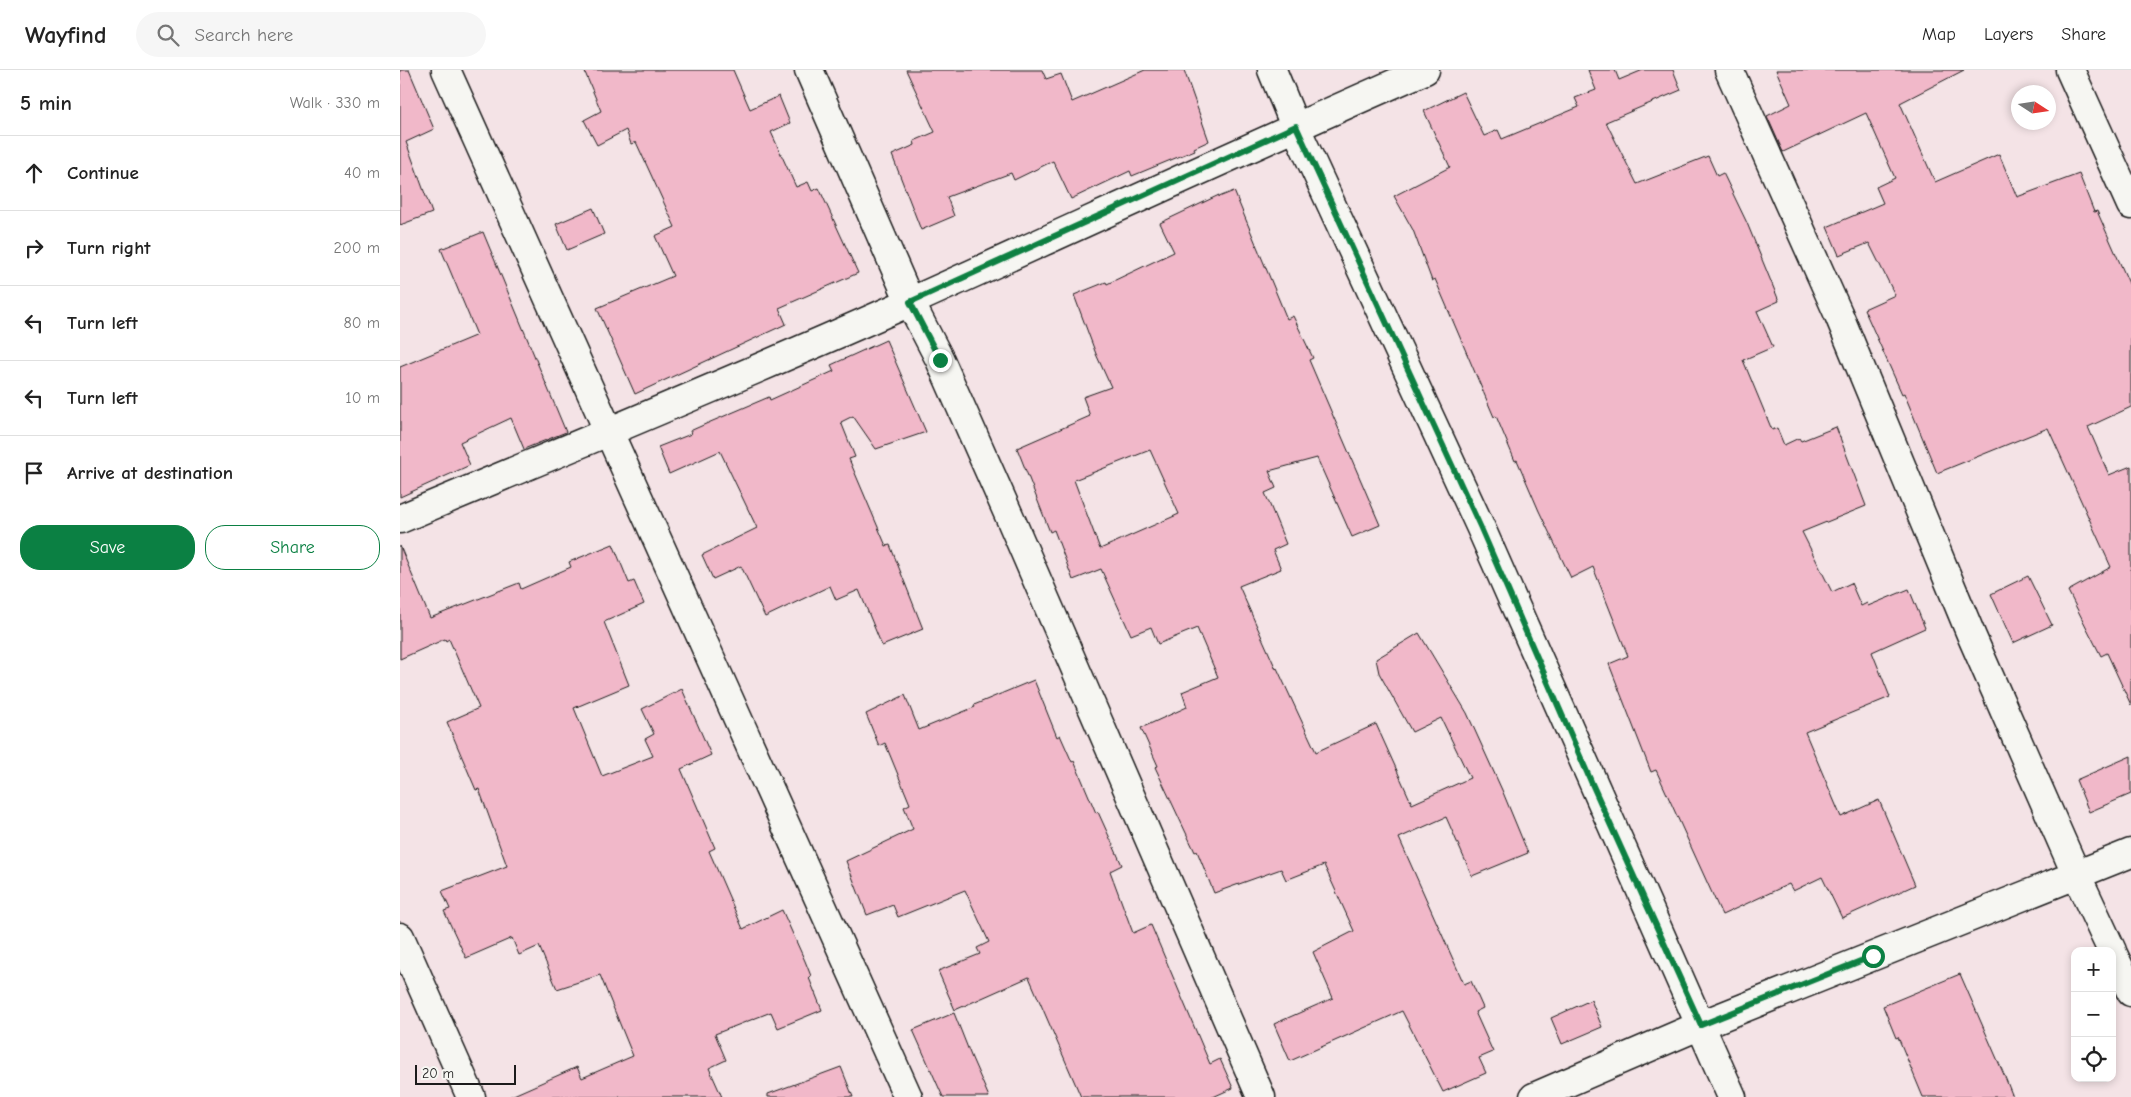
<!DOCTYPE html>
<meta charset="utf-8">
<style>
body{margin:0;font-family:"Comic Neue",sans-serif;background:#f6f6f6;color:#222}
.controls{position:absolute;right:15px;bottom:15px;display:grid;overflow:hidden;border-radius:10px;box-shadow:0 2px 8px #0003}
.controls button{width:45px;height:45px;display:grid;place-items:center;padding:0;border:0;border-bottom:1px solid #e0e0e0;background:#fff;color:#222;font:25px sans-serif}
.compass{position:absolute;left:1611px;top:15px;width:45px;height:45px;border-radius:50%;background:#fff;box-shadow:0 2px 8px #0003;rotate:102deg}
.scale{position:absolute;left:15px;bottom:12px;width:101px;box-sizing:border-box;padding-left:5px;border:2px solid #1c1c1c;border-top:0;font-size:14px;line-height:18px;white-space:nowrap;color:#1c1c1c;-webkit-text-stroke:4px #f6f6f2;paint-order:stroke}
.stop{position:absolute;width:15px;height:15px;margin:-11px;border:4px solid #0b8043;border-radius:50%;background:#fff}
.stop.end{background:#0b8043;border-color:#fff;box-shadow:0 1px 5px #0008}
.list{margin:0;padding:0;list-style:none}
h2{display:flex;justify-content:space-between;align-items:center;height:65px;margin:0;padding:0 20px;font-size:21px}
h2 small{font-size:16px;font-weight:400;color:#767676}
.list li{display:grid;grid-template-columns:32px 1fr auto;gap:15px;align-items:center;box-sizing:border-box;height:75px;padding:0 20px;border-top:1px solid #e0e0e0}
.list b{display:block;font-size:19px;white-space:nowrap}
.list em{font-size:16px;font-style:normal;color:#767676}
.actions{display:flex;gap:10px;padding:15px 20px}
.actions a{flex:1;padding:11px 0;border:1px solid #0b8043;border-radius:20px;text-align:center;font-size:18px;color:#0b8043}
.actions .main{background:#0b8043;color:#fff}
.icon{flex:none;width:28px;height:28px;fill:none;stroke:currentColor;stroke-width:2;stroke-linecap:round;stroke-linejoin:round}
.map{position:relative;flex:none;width:1731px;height:1027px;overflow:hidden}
header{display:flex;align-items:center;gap:30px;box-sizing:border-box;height:70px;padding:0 25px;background:#fff;border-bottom:1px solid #e0e0e0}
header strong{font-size:24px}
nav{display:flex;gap:28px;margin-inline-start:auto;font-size:18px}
.search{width:350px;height:45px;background:#f6f6f6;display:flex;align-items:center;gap:12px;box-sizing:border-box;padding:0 18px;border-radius:28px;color:#767676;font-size:19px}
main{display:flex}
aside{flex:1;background:#fff}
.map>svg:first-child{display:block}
.building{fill:#f1b8c9;stroke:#1c1c1c;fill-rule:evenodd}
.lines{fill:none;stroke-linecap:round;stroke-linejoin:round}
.street-casing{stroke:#1c1c1c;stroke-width:31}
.street{stroke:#f6f6f2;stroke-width:28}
.route{stroke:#0b8043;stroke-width:6}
</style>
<header>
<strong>Wayfind</strong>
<div class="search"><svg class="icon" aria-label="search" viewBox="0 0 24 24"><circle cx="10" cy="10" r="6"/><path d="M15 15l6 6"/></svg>Search here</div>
<nav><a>Map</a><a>Layers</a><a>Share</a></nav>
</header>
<main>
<aside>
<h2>5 min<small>Walk · 330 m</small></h2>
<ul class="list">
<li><svg class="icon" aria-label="ahead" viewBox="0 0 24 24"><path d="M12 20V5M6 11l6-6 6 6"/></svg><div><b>Continue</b></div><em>40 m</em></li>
<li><svg class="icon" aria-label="right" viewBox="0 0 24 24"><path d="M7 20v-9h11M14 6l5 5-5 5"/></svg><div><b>Turn right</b></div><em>200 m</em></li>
<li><svg class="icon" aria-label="left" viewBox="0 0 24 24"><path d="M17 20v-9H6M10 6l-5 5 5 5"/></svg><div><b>Turn left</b></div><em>80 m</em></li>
<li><svg class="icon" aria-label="left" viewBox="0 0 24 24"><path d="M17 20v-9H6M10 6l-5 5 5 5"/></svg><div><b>Turn left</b></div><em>10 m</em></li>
<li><svg class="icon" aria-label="arrive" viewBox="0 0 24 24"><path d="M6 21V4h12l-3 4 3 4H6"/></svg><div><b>Arrive at destination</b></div></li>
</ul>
<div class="actions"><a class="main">Save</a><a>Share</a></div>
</aside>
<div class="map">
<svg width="1731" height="1027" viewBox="0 0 1731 1027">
<rect width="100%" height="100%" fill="#f4e3e6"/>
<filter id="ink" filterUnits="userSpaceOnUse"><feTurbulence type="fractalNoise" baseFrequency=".02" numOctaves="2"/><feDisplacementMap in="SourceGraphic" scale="10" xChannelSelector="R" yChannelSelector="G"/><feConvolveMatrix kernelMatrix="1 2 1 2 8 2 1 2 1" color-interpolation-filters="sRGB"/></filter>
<g filter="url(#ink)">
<path class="building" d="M0 0H9L34 59 6 72 32 143 0 155Z
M184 0H333L350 39 379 26 390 53 371 62 396 117 408 112 412 121 419 118 458 203 379 238 386 254 235 324 197 238 273 206 255 166 275 157 236 72 231 74 226 60 197 75 184 50 201 41Z
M506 0H642L646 9 661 4 672 32 745 0H784L809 71 794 78 795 80 732 106 730 101 671 129 653 91 614 110 611 103 547 127 554 146 521 160 492 85 515 75 514 71 535 62Z
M1188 0H1215L1219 10 1243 0H1273L1281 20 1206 52 1237 114 1308 86 1317 106 1323 103 1347 153 1379 231 1357 241 1373 277 1343 290 1372 360 1377 358 1384 375 1399 368 1401 371 1436 357 1466 436 1402 462 1432 522 1451 513 1461 536 1467 533 1468 536 1509 519 1525 558 1472 582 1490 627 1405 662 1441 747 1479 730 1515 815 1442 848 1422 807 1393 821 1389 814 1322 845 1256 700 1251 702 1209 594 1228 586 1193 497 1171 508 1139 441 1117 390 1115 391 1096 346 1094 347 1035 209 1032 211 1013 160 994 126 1050 97 1024 41 1063 22 1084 66 1098 60 1102 69 1179 37 1175 28 1196 20Z
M1376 0H1564L1500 33 1535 112 1599 84 1617 127 1679 104 1694 142 1697 141 1731 218V337L1688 357 1709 405 1731 396V635L1707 583 1701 586 1668 521 1711 497 1648 358 1537 403 1504 323 1502 324 1464 239 1495 225 1469 173 1439 185 1427 157 1483 133 1476 117 1495 108 1466 43 1383 82 1367 46 1391 34Z
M834 121 887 249 893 246 913 288 909 290 980 455 952 467 917 388 869 401 876 418 865 423 886 474 873 480 881 499 839 516 876 599 877 598 916 682 976 654 1012 734 1070 708 1041 648 1012 662 979 603 976 589 1019 563 1067 643 1102 720 1128 783 1072 806 1046 747 999 768 1064 914 1071 911 1083 938 1075 942 1093 982 1079 988 1086 1003 1043 1022 1002 941 890 991 874 954 933 928 913 882 954 861 924 795 886 810 881 799 814 823 797 781 795 782 755 697 758 696 741 658 787 637 782 622 818 607 797 558 758 574 751 557 731 565 701 499 673 510 654 460 650 462 617 378 690 346 683 327 711 317 696 284 674 225 706 212 707 214 774 182 760 153 819 125V127ZM750 380 779 444 700 479 674 410Z
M193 138 204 164 167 180 156 154Z
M83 162 166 362 124 379 111 348 60 372 70 395 0 427V297L77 265 41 179Z
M486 270 526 362 476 379 453 346 441 352 455 387 449 389 486 476 490 475 523 559 482 576 459 520 436 530 430 516 365 547 341 496 313 509 302 485 357 458 320 381 269 404 258 377 291 364 290 361 308 353 369 327 370 330 434 301 431 295Z
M213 474 229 513 234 511 244 534 204 552 229 615 174 638 202 706 253 686 245 669 254 664 242 639 282 619 311 685 281 699 315 778 309 781 343 859 382 840 405 891 411 906 409 908 422 940 378 958 371 942 315 964 326 990 309 998 322 1027H109L177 997 182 1008 233 986 200 905 157 919 139 876 119 885 112 868 66 888 44 841 50 839 42 821 107 796 79 719 76 720 47 652 79 638 49 569 46 571 45 569 0 589V476L30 548 119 513 121 519 171 497 169 492Z
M1628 506 1652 555 1613 573 1591 524Z
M634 610 657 667 660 665 672 692 674 691 696 743 698 742 722 795 710 801 733 863 751 855 810 994 820 989 833 1018 813 1027H681L629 907 555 940 538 901 580 884 577 878 589 872 565 820 498 847 493 835 467 845 446 791 513 759 504 737 510 734 485 673 479 676 466 644 505 625 519 660 575 637 574 635Z
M1731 686V724L1689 742 1676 710Z
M1560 904 1605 1007 1613 1027H1523L1498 967 1496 968 1483 936Z
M1191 930 1202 957 1162 974 1151 948Z
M554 943 571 986 589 1027H543L513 960Z
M441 997 453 1027H368V1024Z"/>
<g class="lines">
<g class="street-casing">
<path id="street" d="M46 0 508 1027
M409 0 510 232 540 290 611 450 861 1027
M872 0 895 56 1080 456 1332 1027
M1329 0 1438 243 1572 567 1677 806 1712 881
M1670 0 1731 135
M0 449C171 377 343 307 512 231 683 154 853 75 1025 0
M0 867 71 1027
M1712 882 1731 922
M1134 1027 1301 955 1731 783"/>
</g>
<use href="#street" class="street"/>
</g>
</g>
<g class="lines" filter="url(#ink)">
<path class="route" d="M540 290 510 232 896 56 1080 456 1193 716 1301 955 1473 886"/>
</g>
</svg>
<div class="controls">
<button>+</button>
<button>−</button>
<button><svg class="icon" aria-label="locate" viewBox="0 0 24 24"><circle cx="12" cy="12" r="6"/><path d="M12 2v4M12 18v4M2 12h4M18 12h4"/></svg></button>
</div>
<svg class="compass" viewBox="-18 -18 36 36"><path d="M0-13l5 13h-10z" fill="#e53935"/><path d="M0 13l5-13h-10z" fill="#767676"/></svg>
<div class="scale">20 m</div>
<div class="stop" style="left:1473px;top:886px"></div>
<div class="stop end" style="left:540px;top:290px"></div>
</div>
</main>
